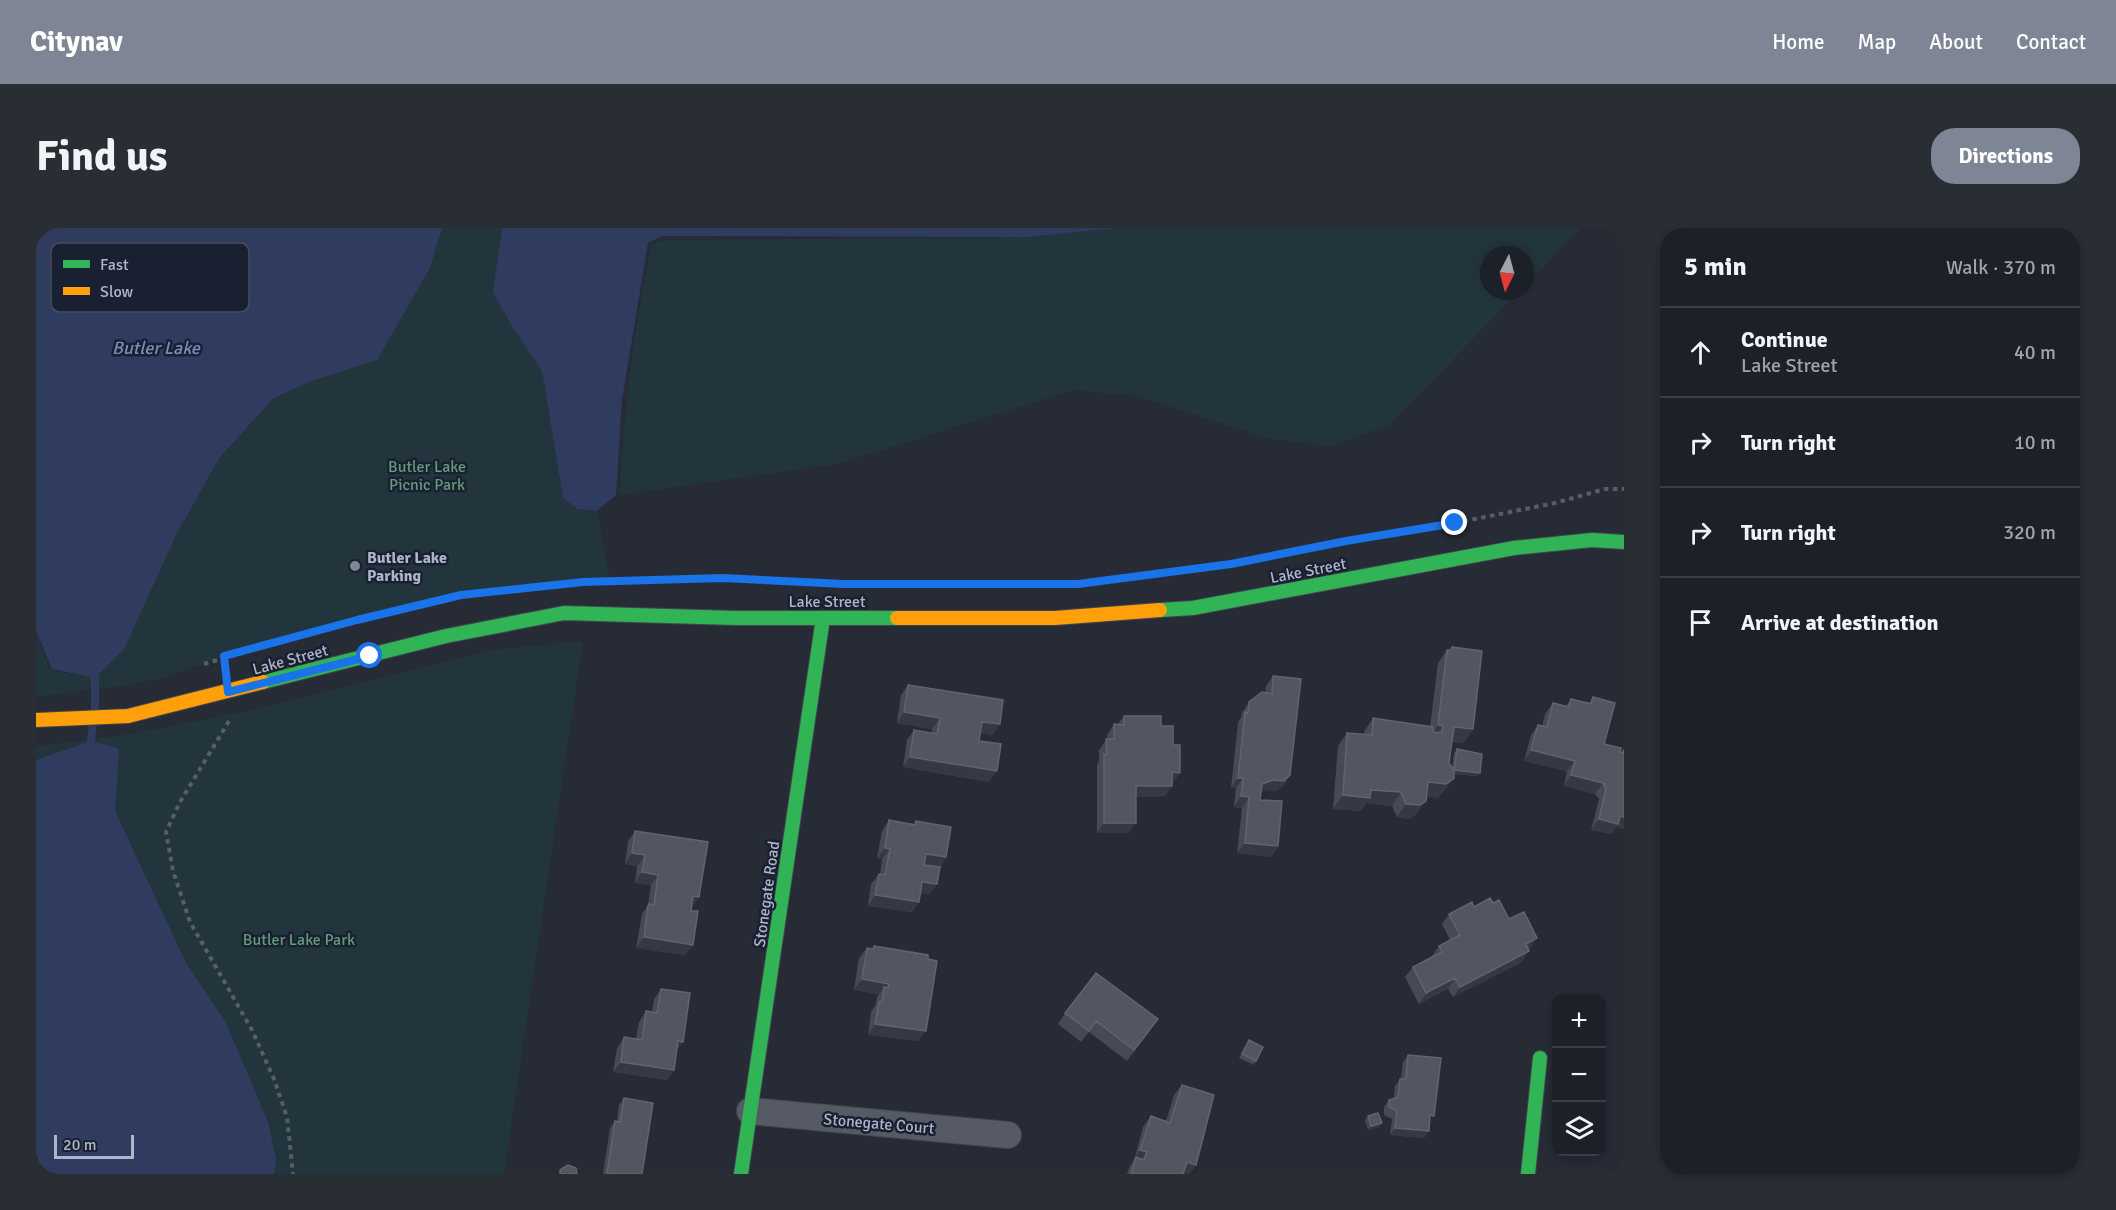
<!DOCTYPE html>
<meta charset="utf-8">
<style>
body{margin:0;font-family:Signika,sans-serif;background:#292d34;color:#f1f3f6}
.controls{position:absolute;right:18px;bottom:18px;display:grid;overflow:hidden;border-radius:12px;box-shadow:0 3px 9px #0003}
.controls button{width:54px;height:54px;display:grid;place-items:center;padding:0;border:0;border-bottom:2px solid #3a3e45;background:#1c2028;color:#f1f3f6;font:30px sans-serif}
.compass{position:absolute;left:1444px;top:18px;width:54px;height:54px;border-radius:50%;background:#1c2028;box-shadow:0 3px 9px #0003;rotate:186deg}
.scale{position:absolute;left:18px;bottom:15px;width:80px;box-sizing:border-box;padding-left:6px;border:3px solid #aeb5c8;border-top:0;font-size:16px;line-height:21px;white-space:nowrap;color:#aeb5c8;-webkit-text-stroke:4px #192031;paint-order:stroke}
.stop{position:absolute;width:18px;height:18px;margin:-14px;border:4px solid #1a73e8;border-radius:50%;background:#fff}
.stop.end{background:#1a73e8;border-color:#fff;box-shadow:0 2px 6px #0008}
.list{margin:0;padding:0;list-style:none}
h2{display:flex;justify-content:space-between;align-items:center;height:78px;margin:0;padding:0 24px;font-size:26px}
h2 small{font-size:20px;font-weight:400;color:#a0a3a8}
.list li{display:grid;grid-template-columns:39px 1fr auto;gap:18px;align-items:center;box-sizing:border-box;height:90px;padding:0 24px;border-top:2px solid #3a3e45}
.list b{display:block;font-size:22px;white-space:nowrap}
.list p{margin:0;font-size:20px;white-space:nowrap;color:#a0a3a8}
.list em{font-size:20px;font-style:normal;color:#a0a3a8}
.icon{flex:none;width:33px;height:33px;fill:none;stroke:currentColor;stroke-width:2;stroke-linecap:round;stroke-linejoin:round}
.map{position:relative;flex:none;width:1588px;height:946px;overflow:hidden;border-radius:24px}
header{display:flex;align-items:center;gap:36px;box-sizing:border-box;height:84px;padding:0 30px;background:#7e8595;color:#fff}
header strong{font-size:28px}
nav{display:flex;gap:33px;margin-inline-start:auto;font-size:21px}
.intro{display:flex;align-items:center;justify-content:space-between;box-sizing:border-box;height:144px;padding:0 36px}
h1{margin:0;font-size:42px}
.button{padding:15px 27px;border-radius:24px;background:#7e8595;color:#fff;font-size:21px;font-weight:700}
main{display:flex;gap:36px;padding:0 36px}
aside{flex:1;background:#1c2028;border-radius:24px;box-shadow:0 3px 9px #0003}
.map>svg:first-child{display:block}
.green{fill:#23353c}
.water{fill:#2f3c5f}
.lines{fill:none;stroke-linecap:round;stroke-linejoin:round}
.stream{stroke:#2f3c5f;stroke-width:8}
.street-casing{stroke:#42464f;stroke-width:28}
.fast-casing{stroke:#42464f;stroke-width:16}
.slow-casing{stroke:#42464f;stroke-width:16}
.path{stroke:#585e67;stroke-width:4;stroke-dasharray:4.5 4.5;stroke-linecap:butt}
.street{stroke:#565a64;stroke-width:26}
.fast{stroke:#30b455;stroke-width:14}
.slow{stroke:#ff9f0a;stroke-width:14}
.wall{fill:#464a55}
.shaded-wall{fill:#343943}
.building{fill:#515661;stroke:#606471;stroke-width:1.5}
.route{stroke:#1a73e8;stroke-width:8}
.poi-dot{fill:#7e8595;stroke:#192031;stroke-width:2}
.labels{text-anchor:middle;stroke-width:5;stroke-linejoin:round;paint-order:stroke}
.park-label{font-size:16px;fill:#639c78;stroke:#192031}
.poi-label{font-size:16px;font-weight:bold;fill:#aeb5c8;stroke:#192031;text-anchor:start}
.street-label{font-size:16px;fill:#aeb5c8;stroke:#192031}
.water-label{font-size:18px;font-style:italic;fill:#7b8cb8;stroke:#192031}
.key{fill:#192031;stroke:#464d5e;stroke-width:1.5}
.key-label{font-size:16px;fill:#aeb5c8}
</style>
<header>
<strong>Citynav</strong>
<nav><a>Home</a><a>Map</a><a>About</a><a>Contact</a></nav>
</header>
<div class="intro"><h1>Find us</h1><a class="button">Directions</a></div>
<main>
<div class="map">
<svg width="1588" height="946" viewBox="0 0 1588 946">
<rect width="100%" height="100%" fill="#262b36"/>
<path class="green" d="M406 0H466L457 64 506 143 527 270 541 281 561 283 574 353 425 367 321 392 188 428 131 449 89 458 0 469V406L14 442 59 450 184 229 238 170 275 153 394 40Z
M1080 0H1545L1489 58V27H1453V63H1484L1353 197 1296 218 1234 211 1101 168 1038 162 801 236 583 267C589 182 597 99 616 16L627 12 992 9Z
M547 413 468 946H0V518L95 506 215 482 457 422Z"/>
<path class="water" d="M0 0H406L394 40 341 132 275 153 238 170 184 229 140 307 88 421 59 450 16 441 0 403Z
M466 0H1080L992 9 627 8 612 15 586 172 580 267 561 283 541 281 527 270 506 143 477 100 457 64Z
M55 513 83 521 79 583 150 735 190 795 232 894 240 931 238 946H0V532Z"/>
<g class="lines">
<path class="stream" d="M59 450V483
M55 513 57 495"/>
<g class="street-casing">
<path id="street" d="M714 883 972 907"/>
</g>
<g class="fast-casing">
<path id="fast" d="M1124 382 1157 380 1478 320 1556 312 1588 314
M227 454 410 408 528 385 700 390H861
M705 946 787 390
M1492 946 1504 830"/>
</g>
<g class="slow-casing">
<path id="slow" d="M861 390H1019L1124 382
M0 492 92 488 227 454"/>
</g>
<path class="path" d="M560 354 686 350 808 356H1042L1195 336 1310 313 1419 295 1519 275 1569 261H1588
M168 436 321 392 425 367 484 361
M193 493 144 574 130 604 137 643 154 694 216 802 238 851 251 889 257 946"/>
<use href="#street" class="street"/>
<use href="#fast" class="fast"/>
<use href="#slow" class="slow"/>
</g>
<path class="wall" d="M1416 419 1428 515 1416 514 1413 535 1416 540 1418 525 1421 521 1444 545 1441 548 1418 546 1408 563 1401 570 1390 568 1380 586 1374 591 1361 589 1356 578 1330 575 1325 583 1297 581 1302 518 1311 505 1328 506V504L1337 490 1394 499 1402 435 1411 422H1414Z
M1237 448 1254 547 1247 558 1240 563 1230 562 1225 564 1224 572 1242 618 1235 629 1201 625 1206 580 1198 579 1200 560H1195L1202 495 1205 489 1206 485 1213 474 1229 465 1230 458Z
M872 457 964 496 956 507 944 505 943 513 953 554 867 539 871 512 878 502 896 505V501L861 495 865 467Z
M1557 469 1568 516 1585 524 1588 520V599L1587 601 1580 599 1575 606 1555 602 1563 571 1559 566 1528 558 1531 543 1488 533 1495 507 1502 497 1506 498 1509 486 1517 475 1530 478 1535 471 1553 475Z
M1088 488 1125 498 1137 555H1136V558L1129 568 1100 569 1093 605H1061V537L1063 533V522L1071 511V507L1078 496H1082Z
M853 592 878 596 880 593 910 629 904 639 901 656 894 666 885 665 883 674 876 684 832 678 835 656 843 646H844L846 631 841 630 846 603Z
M599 603 656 680 657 717 649 727 600 720 606 686 612 677 615 657 599 655 601 638 589 636 592 613Z
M1457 675 1473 691 1494 721H1492L1486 734 1417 769 1412 761 1383 776 1369 749 1377 739 1396 728 1403 718 1414 712 1406 696 1413 686 1438 679Z
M838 718 882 813 832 807 835 784 839 778 841 770 843 766 818 762 823 730 831 720 837 721Z
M625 761 641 822 638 842 631 852 577 844 581 820 588 809 600 811 603 794 610 783 616 784 618 771Z
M1029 785 1115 801 1091 833 1053 804 1045 814 1022 796Z
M1213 812 1220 833 1218 837 1203 830Z
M1372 827 1394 894 1393 903 1388 910 1354 907 1356 891 1348 887V879L1353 872 1358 870 1359 858 1364 851H1365L1367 834Z
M1146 857 1160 937 1153 946H1091L1093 940 1098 932 1107 899 1115 888 1130 893 1138 867Z
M588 870 606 946H567L574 900 579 893H581L583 877Z
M1332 888 1343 899 1332 902 1329 892Z"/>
<path class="shaded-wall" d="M868 484 904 490 896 501 861 495Z
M946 494 964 496 956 507 939 504Z
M1402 497 1407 498 1397 512 1393 511Z
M1418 499 1437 501 1428 515 1409 513Z
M1495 522 1539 533 1531 543 1488 533Z
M874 529 961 543 953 554 867 539Z
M1418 542 1444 545 1441 548 1416 545Z
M1136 544 1144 545 1137 555H1129Z
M1254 547 1247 558 1240 563 1230 562 1218 567 1226 556 1237 552Z
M1535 547 1567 555 1559 566 1528 558Z
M1202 550H1207L1200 560H1195Z
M1418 550 1408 563 1401 570 1382 567 1392 554Z
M1100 558H1136L1129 568 1093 569Z
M1335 562 1365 564 1356 578 1330 575 1325 583 1297 581 1307 567Z
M1205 568 1213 569 1206 580 1198 579Z
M1390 573 1380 586 1374 591 1361 589 1370 576Z
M1584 588 1588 589V599L1587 601 1580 599 1575 606 1555 602 1563 591Z
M1068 595H1100L1093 605H1061Z
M1209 615 1242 618 1235 629 1201 625Z
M849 620 854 621 846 631 841 630Z
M596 625 609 627 601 638 589 636Z
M890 626 910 629 903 640 883 636Z
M606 644 622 647 615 657 599 655Z
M886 654 901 656 894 666 879 664Z
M839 667 883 674 876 684 832 678Z
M657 668 663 669 656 680Z
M608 709 657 717 649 727 600 720Z
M1501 710 1494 721 1482 727 1490 716Z
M1493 723 1486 734 1417 769 1424 759Z
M1419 750 1412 761 1383 776 1390 765Z
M826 751 853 756 847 764 848 759 843 766 818 762Z
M839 796 890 803 882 813 832 807Z
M642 813 647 814 639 825Z
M585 834 638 842 631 852 577 844Z
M1346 895 1343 899 1332 902 1335 898Z
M1359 900 1393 903 1388 910 1354 907Z
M1104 922 1111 924 1103 934 1100 929 1097 932Z
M1151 934 1160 937 1153 946H1147Z"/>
<path class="building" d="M1416 419 1446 423 1437 501 1418 499 1413 535 1418 542V550L1410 556 1392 554 1390 573 1384 577 1370 576 1365 564 1335 562 1334 570 1307 567 1311 505 1336 507 1337 490 1397 499V504L1406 505 1407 498 1402 497 1411 422H1415Z
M1237 448 1265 451 1254 547 1248 553 1237 552 1226 556 1224 572 1246 573 1242 618 1209 615 1213 569 1205 568 1207 550H1202L1209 484 1212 485 1213 474 1226 464 1236 466Z
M872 457 967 472 964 496 946 494 943 513 965 516 961 543 874 529 878 502 901 506 904 490 868 484Z
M1557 469 1579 475 1568 516 1585 520 1584 524 1587 525 1588 522V589L1584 588 1582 596 1563 591 1570 560 1567 555 1535 547 1539 533 1495 522 1502 497 1511 499 1517 475 1533 479 1535 471 1555 476Z
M1088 488H1125V498H1137V517H1144V545L1136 544V558H1100V595H1068V526H1071L1070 511H1078V496L1088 497Z
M1421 521 1446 526 1444 545 1418 542Z
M853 592 879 597 880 593 915 599 910 629 890 626 888 637 904 639 901 656 886 654 883 674 839 667 843 646 849 647 854 621 849 620Z
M599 603 672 614 663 669 657 668 655 683H662L657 717 608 709 612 678 613 676 618 677 622 647 606 644 609 627 596 625Z
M1454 670 1457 675 1463 672 1473 691 1488 684 1501 710 1490 716 1493 723 1424 759 1419 750 1390 765 1377 739 1406 724 1403 718 1424 707 1413 686 1436 674 1438 679Z
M838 718 892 727V731L901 733 890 803 839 796 843 774H846L848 759 852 760 853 756 826 751 831 720 838 721Z
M1060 745 1122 791 1098 822 1060 793 1053 803 1029 785Z
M625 761 654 765 647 814 642 813 638 842 585 834 588 809 606 812 610 783 621 785Z
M1213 812 1227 819 1220 833 1206 826Z
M1372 827 1405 830 1398 888 1394 887 1393 903 1359 900 1361 883 1353 879V872L1362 869 1364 851H1370Z
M1146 857 1178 867 1160 937 1151 934 1147 946H1095L1100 929 1108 932 1111 924 1104 922 1115 888 1134 895Z
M588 870 617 875 606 946H571L579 893 584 894Z
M1342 885 1346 895 1335 898 1332 888Z
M532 937 540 940 541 946H524V942Z"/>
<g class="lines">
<path class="route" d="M334 428 192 464 188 428 321 392 425 367 547 354 686 350 808 356H1042L1195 336 1310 313 1419 295"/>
</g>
<circle class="poi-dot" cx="319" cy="338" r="6"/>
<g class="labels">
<g class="park-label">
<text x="391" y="244">Butler Lake<tspan x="391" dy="18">Picnic Park</tspan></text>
<text x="263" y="717">Butler Lake Park</text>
</g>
<g class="poi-label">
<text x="331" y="335">Butler Lake<tspan x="331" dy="18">Parking</tspan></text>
</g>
<g class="street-label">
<text transform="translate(1272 342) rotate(-11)" y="6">Lake Street</text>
<text x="791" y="379">Lake Street</text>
<text transform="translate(254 431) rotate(-15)" y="6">Lake Street</text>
<text transform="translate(730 666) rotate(-82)" y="6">Stonegate Road</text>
<text transform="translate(843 895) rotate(5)" y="6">Stonegate Court</text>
</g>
<g class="water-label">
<text x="120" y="126">Butler Lake</text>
</g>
</g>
<rect x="15" y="15" width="198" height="69" rx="9" class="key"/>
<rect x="27" y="32" width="27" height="8" fill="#30b455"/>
<rect x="27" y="59" width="27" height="8" fill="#ff9f0a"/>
<g class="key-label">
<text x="64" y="42">Fast</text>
<text x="64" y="69">Slow</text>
</g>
</svg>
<div class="controls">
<button>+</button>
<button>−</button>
<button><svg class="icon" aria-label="layers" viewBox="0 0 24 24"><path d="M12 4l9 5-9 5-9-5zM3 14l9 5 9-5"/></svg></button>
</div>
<svg class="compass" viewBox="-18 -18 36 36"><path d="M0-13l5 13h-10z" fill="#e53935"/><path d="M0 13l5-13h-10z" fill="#a0a3a8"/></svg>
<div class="scale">20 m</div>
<div class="stop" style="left:334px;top:428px"></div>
<div class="stop end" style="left:1419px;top:295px"></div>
</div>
<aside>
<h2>5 min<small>Walk · 370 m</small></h2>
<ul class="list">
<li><svg class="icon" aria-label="ahead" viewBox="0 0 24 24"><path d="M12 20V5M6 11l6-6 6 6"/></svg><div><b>Continue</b><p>Lake Street</p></div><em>40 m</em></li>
<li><svg class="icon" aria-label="right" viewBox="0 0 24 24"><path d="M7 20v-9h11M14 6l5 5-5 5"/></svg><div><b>Turn right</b></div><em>10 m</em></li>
<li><svg class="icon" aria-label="right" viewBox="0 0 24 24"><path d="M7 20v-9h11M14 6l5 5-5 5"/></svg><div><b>Turn right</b></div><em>320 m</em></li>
<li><svg class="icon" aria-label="arrive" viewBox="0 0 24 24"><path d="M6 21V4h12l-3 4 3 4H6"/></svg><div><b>Arrive at destination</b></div></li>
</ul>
</aside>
</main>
